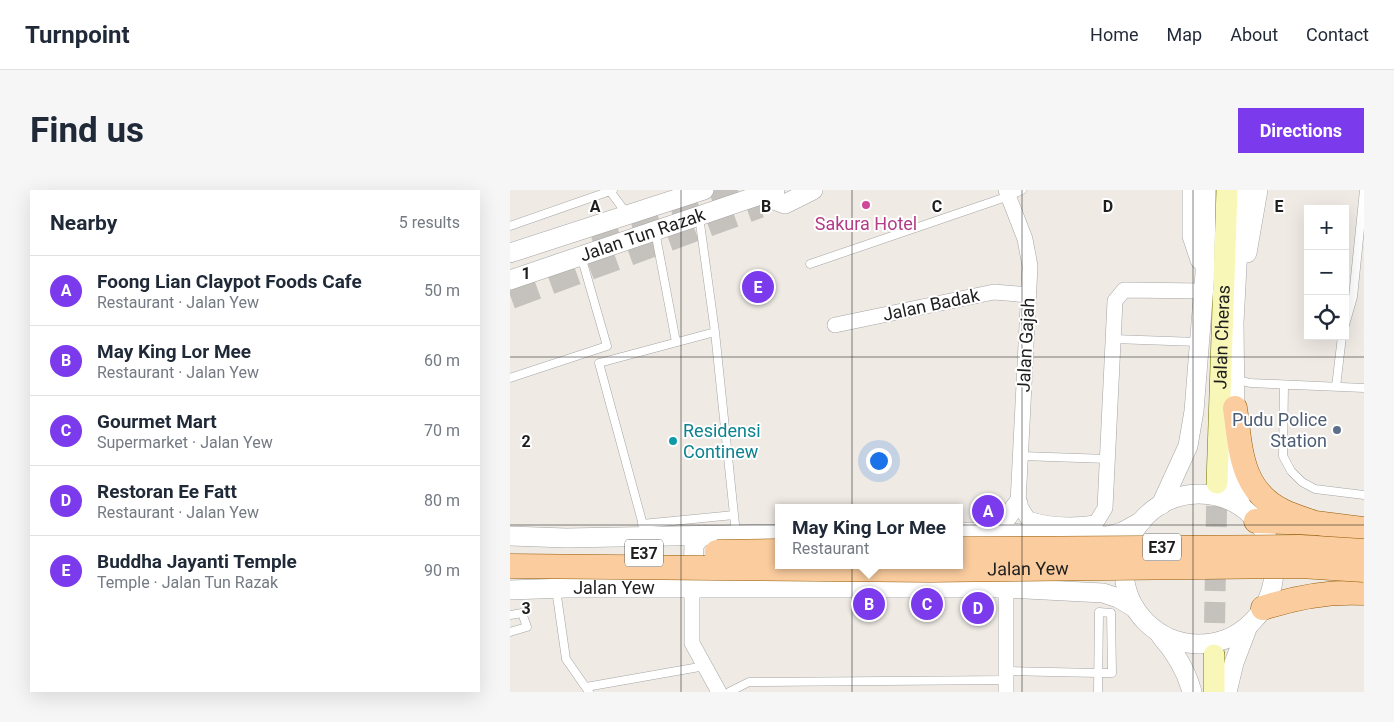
<!DOCTYPE html>
<meta charset="utf-8">
<style>
body{margin:0;font-family:Roboto,sans-serif;background:#f6f6f7;color:#1f2937}
.controls{position:absolute;right:15px;top:15px;display:grid;overflow:hidden;border-radius:0px;box-shadow:0 5px 20px #0002}
.controls button{width:45px;height:45px;display:grid;place-items:center;padding:0;border:0;border-bottom:1px solid #e0e1e3;background:#fff;color:#1f2937;font:25px sans-serif}
.you{position:absolute;left:368px;top:270px;width:18px;height:18px;margin:-12px;border:4px solid #fff;border-radius:50%;background:#1a73e8;box-shadow:0 0 0 8px #1a73e833}
.badge{display:grid;place-items:center;width:32px;height:32px;border-radius:50%;background:#7c3aed;color:#fff;font-size:16px;font-weight:700}
.pin{position:absolute;translate:-50% -50%;border:2px solid #fff;box-shadow:0 1px 5px #0006}
.popup{position:absolute;left:265px;top:314px;width:188px;height:65px;box-sizing:border-box;display:grid;place-content:center;border-radius:0px;background:#fff;filter:drop-shadow(0 1px 4px #0005);font-size:16px;white-space:nowrap;color:#747a83}
.popup b{font-size:19px;color:#1f2937}
.popup::after{content:'';position:absolute;left:50%;top:100%;margin-left:-10px;border:10px solid transparent;border-top-color:#fff}
.list{margin:0;padding:0;list-style:none}
h2{display:flex;justify-content:space-between;align-items:center;height:65px;margin:0;padding:0 20px;font-size:21px}
h2 small{font-size:16px;font-weight:400;color:#747a83}
.list li{display:grid;grid-template-columns:32px 1fr auto;gap:15px;align-items:center;box-sizing:border-box;height:70px;padding:0 20px;border-top:1px solid #e0e1e3}
.list b{display:block;font-size:19px;white-space:nowrap}
.list p{margin:0;font-size:16px;white-space:nowrap;color:#747a83}
.list em{font-size:16px;font-style:normal;color:#747a83}
.icon{flex:none;width:28px;height:28px;fill:none;stroke:currentColor;stroke-width:2;stroke-linecap:round;stroke-linejoin:round}
.map{position:relative;flex:none;width:854px;height:502px;overflow:hidden;border-radius:0px}
header{display:flex;align-items:center;gap:30px;box-sizing:border-box;height:70px;padding:0 25px;background:#fff;border-bottom:1px solid #e0e1e3}
header strong{font-size:24px}
nav{display:flex;gap:28px;margin-inline-start:auto;font-size:18px}
.intro{display:flex;align-items:center;justify-content:space-between;box-sizing:border-box;height:120px;padding:0 30px}
h1{margin:0;font-size:35px}
.button{padding:12px 22px;border-radius:0px;background:#7c3aed;color:#fff;font-size:18px;font-weight:700}
main{display:flex;gap:30px;padding:0 30px}
aside{flex:1;background:#fff;border-radius:0px;box-shadow:0 5px 20px #0002}
.map>svg:first-child{display:block}
.lines{fill:none;stroke-linecap:round;stroke-linejoin:round}
.secondary-tunnel{stroke:#c5c1bc;stroke-width:21;stroke-dasharray:21 11;stroke-linecap:butt}
.motorway-tunnel{stroke:#c5c1bc;stroke-width:28;stroke-dasharray:28 14;stroke-linecap:butt}
.service-casing{stroke:#a5a5a5;stroke-width:9}
.minor-casing{stroke:#a5a5a5;stroke-width:16}
.tertiary-casing{stroke:#a5a5a5;stroke-width:20}
.secondary-casing{stroke:#707406;stroke-width:22}
.primary-casing{stroke:#965a02;stroke-width:25}
.service{stroke:#fff;stroke-width:8}
.minor{stroke:#fff;stroke-width:15}
.tertiary{stroke:#fff;stroke-width:19}
.secondary{stroke:#f8f7b8;stroke-width:21}
.primary{stroke:#facc9e;stroke-width:24}
.primary-bridge-casing{stroke:#965a02;stroke-width:25;stroke-linecap:butt}
.primary-bridge{stroke:#facc9e;stroke-width:24}
.grid{fill:none;stroke:#1e1e1e;stroke-width:1;stroke-opacity:0.55}
.hotel-dot{fill:#d1479c;stroke:#fff;stroke-width:2}
.service-dot{fill:#5c6f8a;stroke:#fff;stroke-width:2}
.culture-dot{fill:#0f9aa8;stroke:#fff;stroke-width:2}
.labels{text-anchor:middle;stroke-width:4;stroke-linejoin:round;paint-order:stroke}
.shield{fill:#fff;stroke:#626262;stroke-width:1}
.shield-label{font-size:16px;font-weight:bold;fill:#1e1e1e}
.hotel-label{font-size:18px;fill:#b23c85;stroke:#fff}
.street-label{font-size:18px;fill:#1e1e1e;stroke:#fff}
.service-label{font-size:18px;fill:#4e5e75;stroke:#fff;text-anchor:end}
.culture-label{font-size:18px;fill:#0d838f;stroke:#fff;text-anchor:start}
.grid-label{font-size:16px;text-anchor:middle;font-weight:bold;fill:#1e1e1e;stroke:#fff;stroke-width:4;stroke-linejoin:round;paint-order:stroke}
</style>
<header>
<strong>Turnpoint</strong>
<nav><a>Home</a><a>Map</a><a>About</a><a>Contact</a></nav>
</header>
<div class="intro"><h1>Find us</h1><a class="button">Directions</a></div>
<main>
<aside>
<h2>Nearby<small>5 results</small></h2>
<ul class="list">
<li><span class="badge">A</span><div><b>Foong Lian Claypot Foods Cafe</b><p>Restaurant · Jalan Yew</p></div><em>50 m</em></li>
<li><span class="badge">B</span><div><b>May King Lor Mee</b><p>Restaurant · Jalan Yew</p></div><em>60 m</em></li>
<li><span class="badge">C</span><div><b>Gourmet Mart</b><p>Supermarket · Jalan Yew</p></div><em>70 m</em></li>
<li><span class="badge">D</span><div><b>Restoran Ee Fatt</b><p>Restaurant · Jalan Yew</p></div><em>80 m</em></li>
<li><span class="badge">E</span><div><b>Buddha Jayanti Temple</b><p>Temple · Jalan Tun Razak</p></div><em>90 m</em></li>
</ul>
</aside>
<div class="map">
<svg width="854" height="502" viewBox="0 0 854 502">
<rect width="100%" height="100%" fill="#efeae4"/>
<g class="lines">
<path class="secondary-tunnel" d="M704 465 707 293"/>
<path class="motorway-tunnel" d="M81 46 235 0
M0 105 249 14"/>
<g class="service-casing">
<path id="service" d="M100 1 117 24
M189 26 205 142 226 344
M0 36 103 0
M145 41 166 152
M300 74 499 6 512 0
M835 135 843 107 854 0
M603 149 688 152
M0 188 97 156 71 66
M725 189 740 193 854 198
M774 195 773 266 781 281 792 292 805 299 854 305
M826 197 832 146
M511 266 598 269
M132 334 224 325
M136 346 89 173 205 142
M46 399 56 469 79 502
M0 425 12 423 17 437 0 442
M496 481 588 483H602L601 423 589 422 588 502
M76 497 195 476
M219 502 239 492 496 490"/>
</g>
<g class="minor-casing">
<path id="minor" d="M496 0 515 49 520 76 508 313 518 329C540 336 564 336 586 333L595 318 605 111 614 100 693 101
M325 135 484 102 519 105
M496 398V502
M182 399V453L209 502"/>
</g>
<g class="tertiary-casing">
<g id="tertiary">
<path d="M682 0V46L690 70"/>
<path d="M731 0 724 133 725 218 720 274 721 291 732 317"/>
<path d="M250 5 275 14 303 0"/>
<path d="M0 63 194 0"/>
<path d="M737 63 748 0"/>
<path id="s1" d="M0 90 265 0"/>
<circle cx="689" cy="379" r="75"/>
<path d="M651 315 678 256 684 221 695 83 696 0"/>
<path d="M449 342 598 346 612 342 632 331"/>
<path d="M478 342 495 330 508 313"/>
<path d="M0 346 56 348 269 344"/>
<path d="M186 390 183 384 184 355 192 345"/>
<path id="s2" d="M0 400 56 398H496L593 403 608 408 625 418"/>
<path d="M650 445C665 462 676 479 682 502"/>
<path d="M717 502 724 473 738 436"/>
</g>
</g>
<g class="secondary-casing">
<g id="secondary">
<path id="s3" d="M707 293 717 0"/>
<path d="M704 465V502"/>
</g>
</g>
<g class="primary-casing">
<path id="primary" d="M725 218C731 259 730 300 773 321 783 326 794 329 805 333
M746 331 805 333 854 339
M753 418C786 407 819 401 854 403"/>
</g>
<use href="#service" class="service"/>
<use href="#minor" class="minor"/>
<use href="#tertiary" class="tertiary"/>
<use href="#secondary" class="secondary"/>
<use href="#primary" class="primary"/>
<g class="primary-bridge-casing">
<g id="primary-bridge">
<path d="M449 359 790 357 854 361"/>
<path d="M207 362 269 361"/>
<path id="s4" d="M0 376 420 380 790 376 854 380"/>
</g>
</g>
<use href="#primary-bridge" class="primary-bridge"/>
</g>
<path class="grid" d="M171 0V502M342 0V502M512 0V502M683 0V502M0 167H854M0 335H854"/>
<circle class="hotel-dot" cx="356" cy="15" r="5"/>
<circle class="service-dot" cx="827" cy="240" r="5"/>
<circle class="culture-dot" cx="163" cy="251" r="5"/>
<g class="labels">
<g class="shield">
<rect x="633" y="343.5" width="38" height="27" rx="4"/>
<rect x="115" y="349.5" width="38" height="27" rx="4"/>
</g>
<g class="shield-label">
<text x="652" y="363">E37</text>
<text x="134" y="369">E37</text>
</g>
<g class="hotel-label">
<text x="356" y="40">Sakura Hotel</text>
</g>
<g class="street-label">
<text dy="6" stroke="none"><textPath href="#s1" startOffset="140">Jalan Tun Razak</textPath></text>
<text transform="translate(421 115) rotate(-12)" y="6">Jalan Badak</text>
<text dy="6" stroke="none"><textPath href="#s3" startOffset="146">Jalan Cheras</textPath></text>
<text transform="translate(516 155) rotate(-87)" y="6">Jalan Gajah</text>
<text dy="6" stroke="none"><textPath href="#s4" startOffset="518">Jalan Yew</textPath></text>
<text dy="6" stroke="none"><textPath href="#s2" startOffset="104">Jalan Yew</textPath></text>
</g>
<g class="service-label">
<text x="817" y="236">Pudu Police<tspan x="817" dy="21">Station</tspan></text>
</g>
<g class="culture-label">
<text x="173" y="247">Residensi<tspan x="173" dy="21">Continew</tspan></text>
</g>
</g>
<g class="grid-label">
<text x="85" y="22">A</text>
<text x="256" y="22">B</text>
<text x="427" y="22">C</text>
<text x="598" y="22">D</text>
<text x="769" y="22">E</text>
<text x="16" y="89">1</text>
<text x="16" y="257">2</text>
<text x="16" y="424">3</text>
</g>
</svg>
<div class="controls">
<button>+</button>
<button>−</button>
<button><svg class="icon" aria-label="locate" viewBox="0 0 24 24"><circle cx="12" cy="12" r="6"/><path d="M12 2v4M12 18v4M2 12h4M18 12h4"/></svg></button>
</div>
<div class="you"></div>
<div class="pin badge" style="left:478px;top:321px">A</div>
<div class="pin badge" style="left:359px;top:414px">B</div>
<div class="popup"><b>May King Lor Mee</b>Restaurant</div>
<div class="pin badge" style="left:417px;top:414px">C</div>
<div class="pin badge" style="left:468px;top:418px">D</div>
<div class="pin badge" style="left:248px;top:97px">E</div>
</div>
</main>
